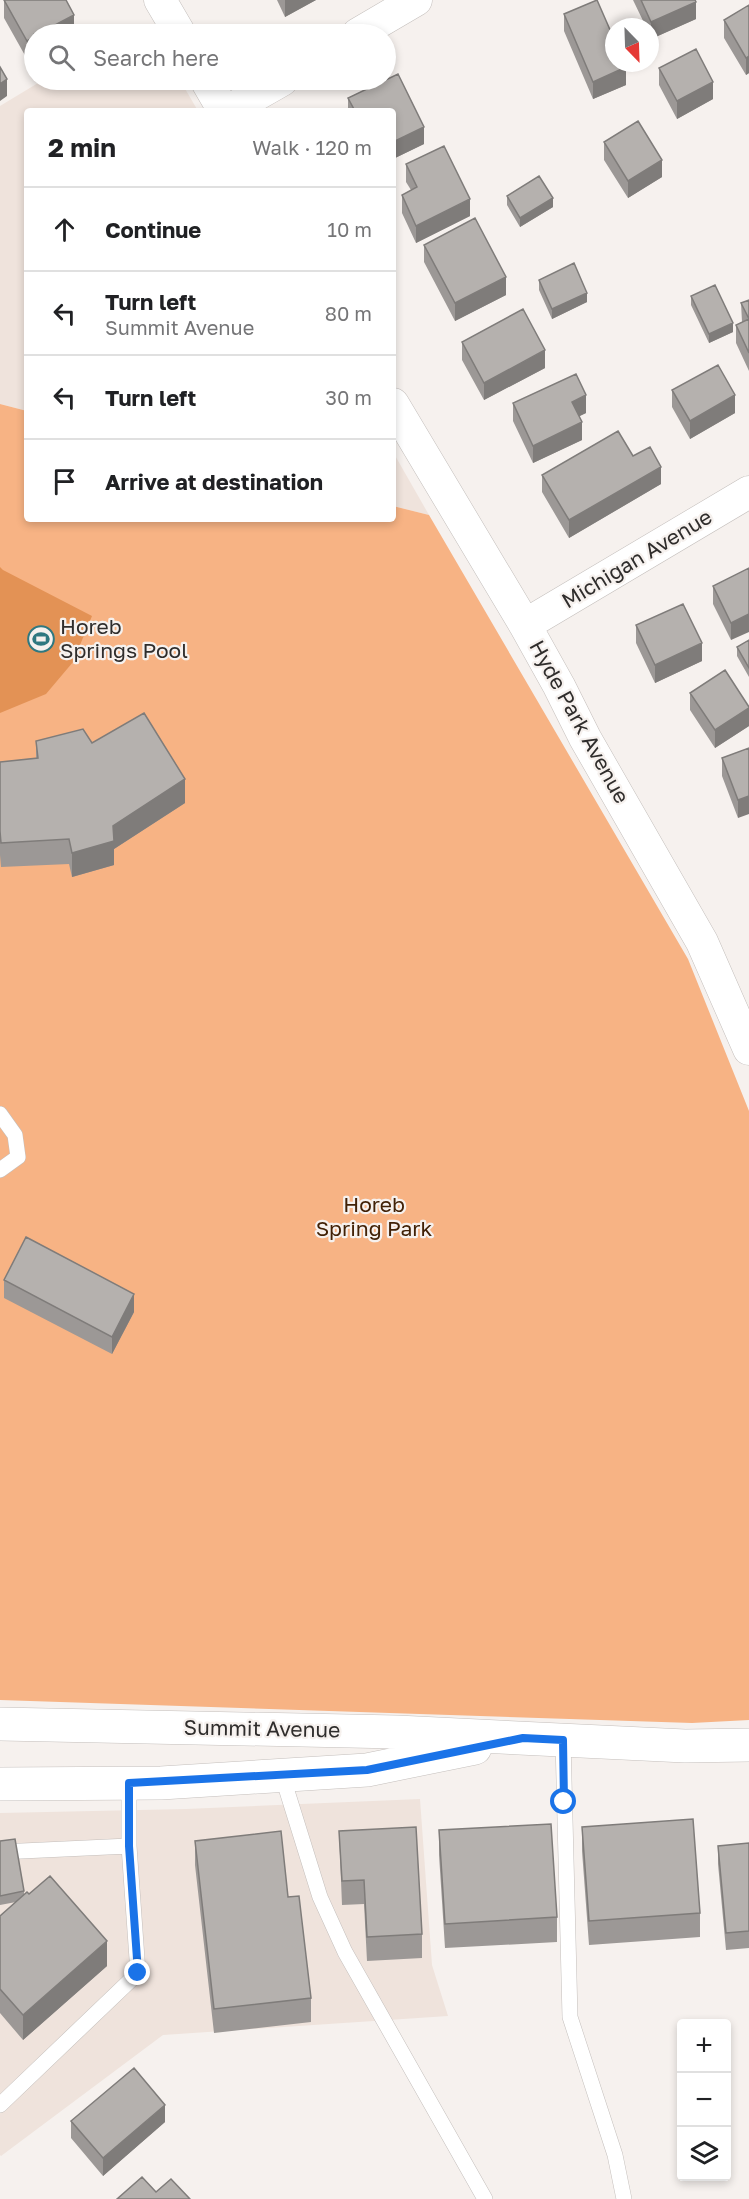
<!DOCTYPE html>
<meta charset="utf-8">
<style>
body{margin:0;font-family:"Golos Text",sans-serif;background:#f6f6f6;color:#202124}
.controls{position:absolute;right:18px;bottom:18px;display:grid;overflow:hidden;border-radius:6px;box-shadow:0 3px 9px #0003}
.controls button{width:54px;height:54px;display:grid;place-items:center;padding:0;border:0;border-bottom:2px solid #e0e0e0;background:#fff;color:#202124;font:30px sans-serif}
.compass{position:absolute;left:605px;top:18px;width:54px;height:54px;border-radius:50%;background:#fff;box-shadow:0 3px 9px #0003;rotate:157deg}
.stop{position:absolute;width:18px;height:18px;margin:-14px;border:4px solid #1a73e8;border-radius:50%;background:#fff}
.stop.end{background:#1a73e8;border-color:#fff;box-shadow:0 2px 6px #0008}
.list{margin:0;padding:0;list-style:none}
h2{display:flex;justify-content:space-between;align-items:center;height:78px;margin:0;padding:0 24px;font-size:26px}
h2 small{font-size:20px;font-weight:400;color:#757577}
.list li{display:grid;grid-template-columns:39px 1fr auto;gap:18px;align-items:center;box-sizing:border-box;height:84px;padding:0 24px;border-top:2px solid #e0e0e0}
.list b{display:block;font-size:22px;white-space:nowrap}
.list p{margin:0;font-size:20px;white-space:nowrap;color:#757577}
.list em{font-size:20px;font-style:normal;color:#757577}
.icon{flex:none;width:33px;height:33px;fill:none;stroke:currentColor;stroke-width:2;stroke-linecap:round;stroke-linejoin:round}
.map{position:relative;flex:none;width:749px;height:2199px;overflow:hidden}
.search{position:absolute;background:#fff;box-shadow:0 3px 9px #0003;left:24px;top:24px;width:372px;height:66px;display:flex;align-items:center;gap:15px;box-sizing:border-box;padding:0 21px;border-radius:33px;color:#757577;font-size:22px}
.panel{position:absolute;background:#fff;box-shadow:0 3px 9px #0003;left:24px;top:108px;width:372px;height:414px;border-radius:6px}
.map>svg:first-child{display:block}
.built{fill:#efe3dc}
.green{fill:#f7b384}
.water{fill:#e39255}
.lines{fill:none;stroke-linecap:round;stroke-linejoin:round}
.lane-casing{stroke:#c4bfbc;stroke-width:16}
.street-casing{stroke:#c4bfbc;stroke-width:33}
.secondary-casing{stroke:#c4bfbc;stroke-width:34}
.lane{stroke:#fff;stroke-width:15}
.street{stroke:#fff;stroke-width:32}
.secondary{stroke:#fff;stroke-width:33}
.wall{fill:#9c9896}
.shaded-wall{fill:#7f7c7a}
.building{fill:#b5b1ae;stroke:#7f7c7a;stroke-width:1.5}
.route{stroke:#1a73e8;stroke-width:8}
.labels{text-anchor:middle;stroke-width:4.5;stroke-linejoin:round;paint-order:stroke}
.street-label{font-size:21px;fill:#2f2d2c;stroke:#f6f1ee}
.poi-label{font-size:21px;fill:#2f2d2c;stroke:#f6f1ee;text-anchor:start}
.park-label{font-size:21px;fill:#412106;stroke:#f6f1ee}
</style>
<div class="map">
<svg width="749" height="2199" viewBox="0 0 749 2199">
<rect width="100%" height="100%" fill="#f6f1ee"/>
<path class="built" d="M43 80H180L198 111H27V411L0 404V106Z
M393 452 429 515 393 506Z
M420 1799 432 1965 448 2016 163 2035 1 2156 0 2155V1813L186 1809Z"/>
<path class="green" d="M0 404 27 411V519H393V506L429 515 688 959 749 1111V1720L692 1723 0 1700Z"/>
<path class="water" d="M0 567 3 570 92 616 73 662 46 694 0 713Z"/>
<g class="lines">
<g class="lane-casing">
<path id="lane" d="M0 1114 15 1135 18 1157 0 1170
M563 1740 570 2017 615 2155 624 2199
M282 1775 320 1897 345 1952 485 2199
M0 1852 129 1846V1783
M0 2105 138 1973 129 1846"/>
</g>
<g class="street-casing">
<path id="street" d="M160 0 180 34
M358 34 416 0
M206 80 224 111
M228 111 282 80
M393 404 525 625 559 686 585 738 702 942 749 1049
M525 625 749 492"/>
</g>
<g class="secondary-casing">
<path id="secondary" d="M0 1724 397 1732 685 1746 749 1745
M0 1784 161 1783 367 1770 475 1748"/>
</g>
<use href="#lane" class="lane"/>
<use href="#street" class="street"/>
<use href="#secondary" class="secondary"/>
</g>
<path class="wall" d="M4 0 74 33 34 34V54L27 59 4 18Z
M277 0H316L285 17Z
M633 0H695L696 19 651 39 650 37V27H646Z
M749 5V73L746 75 724 38V20Z
M564 14 626 85 593 99 564 31Z
M659 68 713 99 677 119 659 85Z
M398 74 424 127V144L393 159V111H348V98Z
M604 142 662 177 628 198 604 160Z
M406 164 470 216 416 243 402 213V195L411 190 406 182Z
M507 196 553 207 520 227 507 205Z
M424 245 506 295 455 321 424 262Z
M539 280 587 302 552 319 539 290Z
M691 296 733 332 709 343 691 305Z
M749 300V371L736 343V325L742 322 741 303Z
M462 342 545 368 484 400 462 360Z
M672 390 735 413 690 439 672 407Z
M513 403 586 413 579 416 582 440 533 463 513 421Z
M633 456 661 484 569 538 542 492V475Z
M749 568 731 640 713 604V586Z
M636 625 702 661 655 683 636 643Z
M749 640V677L737 656V647Z
M690 693 749 707V726L715 748 690 710Z
M36 741 92 743 185 803 114 849V865L72 877 69 864 1 867 0 855V762L36 758Z
M749 748 738 818 722 776V758Z
M4 1280 134 1312 112 1354 4 1298Z
M582 1827 700 1913V1937L589 1945 582 1851Z
M439 1830 557 1917V1942L445 1948 439 1855Z
M339 1831 422 1934V1958L367 1961 364 1904 342 1905Z
M0 1841 24 1891V1895L107 1966 23 2040 0 2013V1916L16 1902 0 1905Z
M195 1841 288 1897 311 1998V2022L214 2033 195 1865Z
M749 1843V1948L726 1950 718 1864V1846Z
M71 2121 165 2122 103 2176 71 2138Z"/>
<path class="shaded-wall" d="M285 0H316L285 17Z
M696 2V19L651 39V22Z
M74 15V33L70 34H38Z
M34 37V54L27 59V41Z
M749 56V73L746 75V58Z
M626 67V85L593 99V82Z
M7 79V96L0 101V84Z
M713 82V99L677 119V101Z
M424 127V144L393 159V142Z
M662 160V177L628 198V181Z
M553 198V207L520 227V218Z
M470 199V216L416 243V226Z
M506 277V295L455 321V303Z
M587 293V302L552 319V309Z
M733 323V332L709 343V334Z
M545 350V368L484 400V383Z
M586 395V413L572 420V402Z
M735 395V413L690 439V421Z
M582 422V440L533 463V446Z
M661 467V484L569 538V520Z
M749 614V632L731 640V623Z
M702 643V661L655 683V665Z
M749 708V726L715 748V730Z
M185 779V803L114 849V865L72 877V853Z
M749 796V814L738 818V800Z
M134 1294V1312L112 1354V1337Z
M107 1941V1966L23 2040V2015Z
M165 2105V2122L103 2176V2158Z"/>
<path class="building" d="M4 0H66L74 15 38 34H34V37L27 41Z
M597 0 614 39V63H625L626 67 593 82 564 14Z
M641 0H695L696 2 651 22Z
M749 5V56L746 58 724 20Z
M696 49 713 82 677 101 659 68Z
M0 67 7 79 0 84Z
M398 74 424 127 393 142V111H355L348 98Z
M638 121 662 160 628 181 604 142Z
M444 146 470 199 416 226 402 195 417 187 406 164Z
M539 176 553 198 520 218 507 196Z
M475 218 506 277 455 303 424 245Z
M574 263 587 293 552 309 539 280Z
M715 285 733 323 709 334 691 296Z
M749 300V353L736 325 749 319 741 303Z
M523 309 545 350 484 383 462 342Z
M718 365 735 395 690 421 672 390Z
M576 374 586 395 572 402 582 422 533 446 513 403Z
M618 431 633 456 650 447 661 467 569 520 542 475Z
M749 568V614L731 623 713 586Z
M683 604 702 643 655 665 636 625Z
M749 640V668L737 647Z
M725 670 749 707V708L715 730 690 693Z
M144 713 185 779 113 826 114 841 72 853 69 839 1 843 0 831V762L38 758 36 741 83 729 92 743Z
M749 748V796L738 800 722 758Z
M26 1237 134 1294 112 1337 4 1280Z
M693 1819 700 1913 589 1921 582 1827Z
M551 1824 557 1917 445 1924 439 1830Z
M416 1827 422 1934 367 1937 364 1880 342 1881 339 1831Z
M281 1831 288 1897 299 1896 311 1998 214 2009 195 1841Z
M15 1839 24 1891 0 1896V1841Z
M749 1843V1931L726 1933 718 1846Z
M50 1876 107 1941 23 2015 0 1989V1916L27 1892 29 1894Z
M134 2068 165 2105 103 2158 71 2121Z
M142 2177 156 2192 171 2179 190 2199H117Z"/>
<g class="lines">
<path class="route" d="M138 1973 129 1846V1783L367 1770 523 1738 563 1740 564 1802"/>
</g>
<defs>
<g id="stadium-ring" transform="scale(1.35)"><circle r="9.5" fill="#f6f1ee" stroke="#2f7880" stroke-width="1.5"/><path d="M0-5a6.5 5 0 1 0 0 10a6.5 5 0 1 0 0-10ZM-3.5-1.8h7v3.6h-7Z" fill="#2f7880"/></g>
</defs>
<g fill-rule="evenodd">
<use href="#stadium-ring" x="41" y="639"/>
</g>
<g class="labels">
<g class="street-label">
<text transform="translate(637 559) rotate(-31)" y="7">Michigan Avenue</text>
<text transform="translate(579 722) rotate(61)" y="7">Hyde Park Avenue</text>
<text transform="translate(262 1729) rotate(1)" y="7">Summit Avenue</text>
</g>
<g class="poi-label">
<text x="60" y="634">Horeb<tspan x="60" dy="24">Springs Pool</tspan></text>
</g>
<g class="park-label">
<text x="374" y="1212">Horeb<tspan x="374" dy="24">Spring Park</tspan></text>
</g>
</g>
</svg>
<div class="controls">
<button>+</button>
<button>−</button>
<button><svg class="icon" aria-label="layers" viewBox="0 0 24 24"><path d="M12 4l9 5-9 5-9-5zM3 14l9 5 9-5"/></svg></button>
</div>
<svg class="compass" viewBox="-18 -18 36 36"><path d="M0-13l5 13h-10z" fill="#e53935"/><path d="M0 13l5-13h-10z" fill="#757577"/></svg>
<div class="stop" style="left:564px;top:1802px"></div>
<div class="stop end" style="left:138px;top:1973px"></div>
<div class="search"><svg class="icon" aria-label="search" viewBox="0 0 24 24"><circle cx="10" cy="10" r="6"/><path d="M15 15l6 6"/></svg>Search here</div>
<section class="panel">
<h2>2 min<small>Walk · 120 m</small></h2>
<ul class="list">
<li><svg class="icon" aria-label="ahead" viewBox="0 0 24 24"><path d="M12 20V5M6 11l6-6 6 6"/></svg><div><b>Continue</b></div><em>10 m</em></li>
<li><svg class="icon" aria-label="left" viewBox="0 0 24 24"><path d="M17 20v-9H6M10 6l-5 5 5 5"/></svg><div><b>Turn left</b><p>Summit Avenue</p></div><em>80 m</em></li>
<li><svg class="icon" aria-label="left" viewBox="0 0 24 24"><path d="M17 20v-9H6M10 6l-5 5 5 5"/></svg><div><b>Turn left</b></div><em>30 m</em></li>
<li><svg class="icon" aria-label="arrive" viewBox="0 0 24 24"><path d="M6 21V4h12l-3 4 3 4H6"/></svg><div><b>Arrive at destination</b></div></li>
</ul>
</section>
</div>
